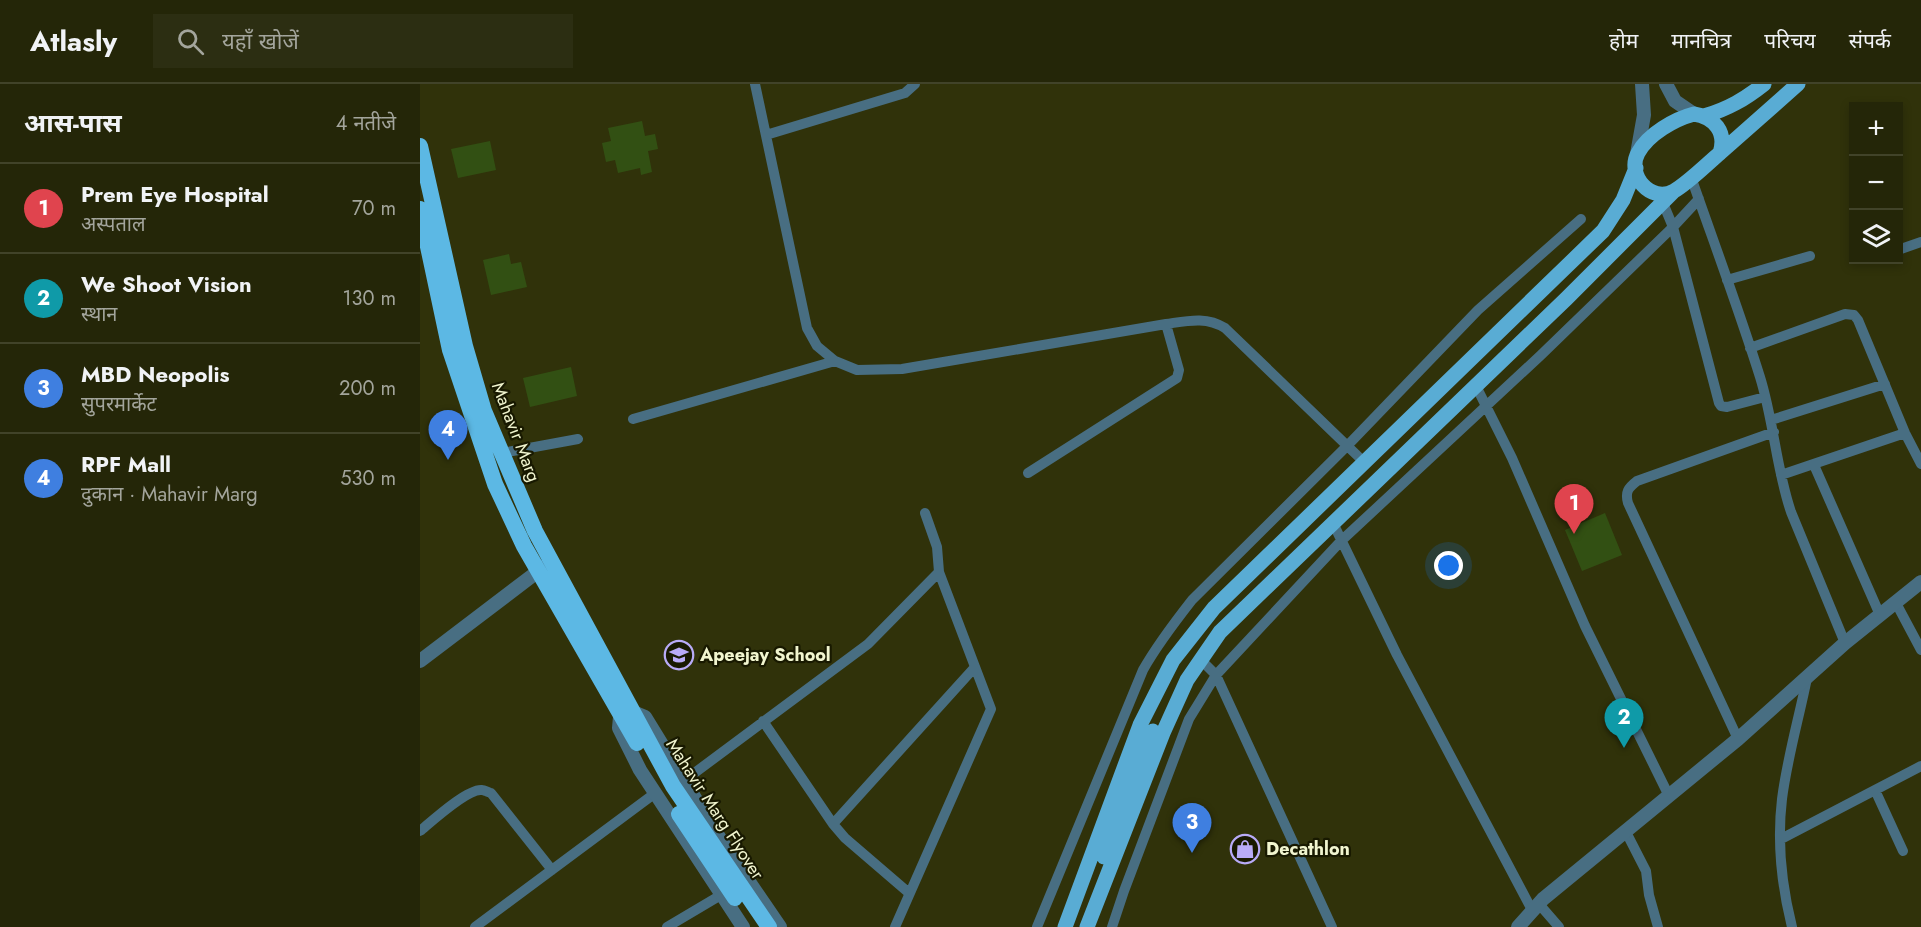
<!DOCTYPE html>
<html lang="hi">
<meta charset="utf-8">
<style>
body{margin:0;font-family:Jost,"Noto Sans Devanagari",sans-serif;background:#2c2e12;color:#f1f3f6}
.controls{position:absolute;right:18px;top:18px;display:grid;overflow:hidden;border-radius:0px;box-shadow:0 3px 9px #0003}
.controls button{width:54px;height:54px;display:grid;place-items:center;padding:0;border:0;border-bottom:2px solid #414329;background:#242608;color:#f1f3f6;font:30px sans-serif}
.you{position:absolute;left:1029px;top:482px;width:21px;height:21px;margin:-15px;border:4px solid #fff;border-radius:50%;background:#1a73e8;box-shadow:0 0 0 9px #1a73e833}
.badge{display:grid;place-items:center;width:39px;height:39px;border-radius:50%;background:#b8abf7;color:#fff;font-size:20px;font-weight:700}
.pin{position:absolute;translate:-50% -50px;filter:drop-shadow(0 2px 3px #0008)}
.pin::after{content:'';position:absolute;top:32px;width:21px;height:18px;background:inherit;clip-path:polygon(0 0,100% 0,50% 100%)}
.list{margin:0;padding:0;list-style:none}
h2{display:flex;justify-content:space-between;align-items:center;height:78px;margin:0;padding:0 24px;font-size:26px}
h2 small{font-size:20px;font-weight:400;color:#a3a59c}
.list li{display:grid;grid-template-columns:39px 1fr auto;gap:18px;align-items:center;box-sizing:border-box;height:90px;padding:0 24px;border-top:2px solid #414329}
.list b{display:block;font-size:22px;white-space:nowrap}
.list p{margin:0;font-size:20px;white-space:nowrap;color:#a3a59c}
.list em{font-size:20px;font-style:normal;color:#a3a59c}
.icon{flex:none;width:33px;height:33px;fill:none;stroke:currentColor;stroke-width:2;stroke-linecap:round;stroke-linejoin:round}
.map{position:relative;flex:none;width:1501px;height:843px;overflow:hidden}
header{display:flex;align-items:center;gap:36px;box-sizing:border-box;height:84px;padding:0 30px;background:#242608;border-bottom:2px solid #414329}
header strong{font-size:28px}
nav{display:flex;gap:33px;margin-inline-start:auto;font-size:21px}
.search{width:420px;height:54px;background:#2c2e12;display:flex;align-items:center;gap:15px;box-sizing:border-box;padding:0 21px;border-radius:0px;color:#a3a59c;font-size:22px}
main{display:flex}
aside{flex:1;background:#242608}
.map>svg:first-child{display:block}
.building{fill:#325013}
.lines{fill:none;stroke-linecap:round;stroke-linejoin:round}
.minor{stroke:#486e82;stroke-width:10}
.tertiary{stroke:#486e82;stroke-width:14}
.primary{stroke:#59acd4;stroke-width:15}
.trunk{stroke:#5cb8e4;stroke-width:16}
.labels{text-anchor:middle;stroke-width:4.5;stroke-linejoin:round;paint-order:stroke}
.street-label{font-size:18px;fill:#f1f5cf;stroke:#181900}
.poi-label{font-size:18px;font-weight:bold;fill:#f1f5cf;stroke:#181900;text-anchor:start}
</style>
<header>
<strong>Atlasly</strong>
<div class="search"><svg class="icon" aria-label="search" viewBox="0 0 24 24"><circle cx="10" cy="10" r="6"/><path d="M15 15l6 6"/></svg>यहाँ खोजें</div>
<nav><a>होम</a><a>मानचित्र</a><a>परिचय</a><a>संपर्क</a></nav>
</header>
<main>
<aside>
<h2>आस-पास<small>4 नतीजे</small></h2>
<ul class="list">
<li><span class="badge" style="background:#e0444e">1</span><div><b>Prem Eye Hospital</b><p>अस्पताल</p></div><em>70 m</em></li>
<li><span class="badge" style="background:#0f9aa8">2</span><div><b>We Shoot Vision</b><p>स्थान</p></div><em>130 m</em></li>
<li><span class="badge" style="background:#3f7fe0">3</span><div><b>MBD Neopolis</b><p>सुपरमार्केट</p></div><em>200 m</em></li>
<li><span class="badge" style="background:#3f7fe0">4</span><div><b>RPF Mall</b><p>दुकान · Mahavir Marg</p></div><em>530 m</em></li>
</ul>
</aside>
<div class="map">
<svg width="1501" height="843" viewBox="0 0 1501 843">
<rect width="100%" height="100%" fill="#30320a"/>
<path class="building" d="M222 37 225 52 235 50 238 65 228 67 232 88 221 91 220 84 198 89 195 76 186 78 182 59 191 57 188 44Z
M70 57 76 86 38 94 31 65Z
M89 170 91 180 101 178 107 203 71 211 63 176Z
M151 283 157 312 110 323 103 294Z
M1185 429 1202 471 1162 487 1145 446Z"/>
<g class="lines">
<path class="minor" d="M335 0 387 244 397 262 415 277 437 286 482 285 746 240C767 237 786 232 805 244L944 378
M346 51 485 9 495 0
M1271 93C1294 159 1319 226 1340 293 1354 338 1356 384 1371 428L1425 559
M1243 119 1253 143 1299 319 1301 322 1307 323 1345 313
M1478 166 1501 158
M1307 196 1390 172
M1330 264 1425 230 1434 231 1438 236 1485 349 1501 380
M1056 302 1092 374 1165 542 1249 712
M213 335 415 277
M1351 336 1465 300
M82 369 158 355
M1394 381 1460 531
M608 389 757 294 759 286 746 240
M1361 391 1485 349
M913 439 977 571 1112 826
M1476 519 1501 566
M780 575 796 591 912 843
M343 637 413 740 425 754 489 809
M1318 655 1208 419C1205 408 1208 404 1217 397L1354 348
M265 696 448 560 519 488
M1455 706 1483 767
M413 740 555 583
M0 747C12 737 48 704 62 706 64 706 70 709 71 709L132 786
M1206 748 1226 787 1229 811 1238 843
M1361 755 1501 682
M1119 820 1139 843
M55 843 234 710
M247 843 301 811
M475 843 571 625 519 488 517 463 505 429
M617 843 723 586C737 561 754 539 772 516L928 361 1058 226 1161 135
M692 843 704 807 769 635 796 591 921 457 1121 271 1253 143 1279 115
M1372 843C1362 803 1357 757 1362 715 1367 675 1379 634 1387 594"/>
<path class="tertiary" d="M1246 0 1255 17 1274 30
M1217 70 1224 31 1222 0
M0 577 125 482
M213 628 225 633 302 758 360 843
M200 633 199 644 220 686 323 843
M1098 843 1123 815 1318 655 1425 559 1501 498"/>
<path class="primary" d="M1274 30C1294 33 1307 48 1300 69 1287 80 1268 99 1254 107 1231 120 1206 91 1218 69 1228 50 1255 35 1274 30Z
M1284 32C1308 25 1325 15 1344 0
M1300 69 1378 0
M684 773 718 681 733 647
M645 843 720 641 753 576 794 524 1183 147 1203 116 1216 84
M667 843 743 649 767 596 800 548 1146 215 1254 107"/>
<path class="trunk" d="M0 62 45 262 64 327 115 447 253 702 349 843
M0 125 30 266 75 400 104 462 217 659
M259 730 315 814"/>
</g>
<defs>
<g id="school-ring" transform="scale(1.5)"><circle r="9.5" fill="#181900" stroke="#b8abf7" stroke-width="1.5"/><path d="M0-5L7-2L0 1L-7-2ZM-4 1L0 2.5L4 1V4Q0 6-4 4Z" fill="#b8abf7"/></g>
<g id="shop-ring" transform="scale(1.5)"><circle r="9.5" fill="#181900" stroke="#b8abf7" stroke-width="1.5"/><path d="M-5-2.5h2.3a2.7 3.5 0 0 1 5.4 0H5L5.5 6h-11ZM-1.5-2.5h3a1.5 2.3 0 0 0-3 0Z" fill="#b8abf7"/></g>
</defs>
<g fill-rule="evenodd">
<use href="#school-ring" x="259" y="571"/>
<use href="#shop-ring" x="825" y="765"/>
</g>
<g class="labels">
<g class="street-label">
<text transform="translate(96 348) rotate(69)" y="6">Mahavir Marg</text>
<text transform="translate(295 725) rotate(57)" y="6">Mahavir Marg Flyover</text>
</g>
<g class="poi-label">
<text x="280" y="577">Apeejay School</text>
<text x="846" y="771">Decathlon</text>
</g>
</g>
</svg>
<div class="controls">
<button>+</button>
<button>−</button>
<button><svg class="icon" aria-label="layers" viewBox="0 0 24 24"><path d="M12 4l9 5-9 5-9-5zM3 14l9 5 9-5"/></svg></button>
</div>
<div class="you"></div>
<div class="pin badge" style="left:1154px;top:450px;background:#e0444e">1</div>
<div class="pin badge" style="left:1204px;top:664px;background:#0f9aa8">2</div>
<div class="pin badge" style="left:772px;top:769px;background:#3f7fe0">3</div>
<div class="pin badge" style="left:28px;top:376px;background:#3f7fe0">4</div>
</div>
</main>
